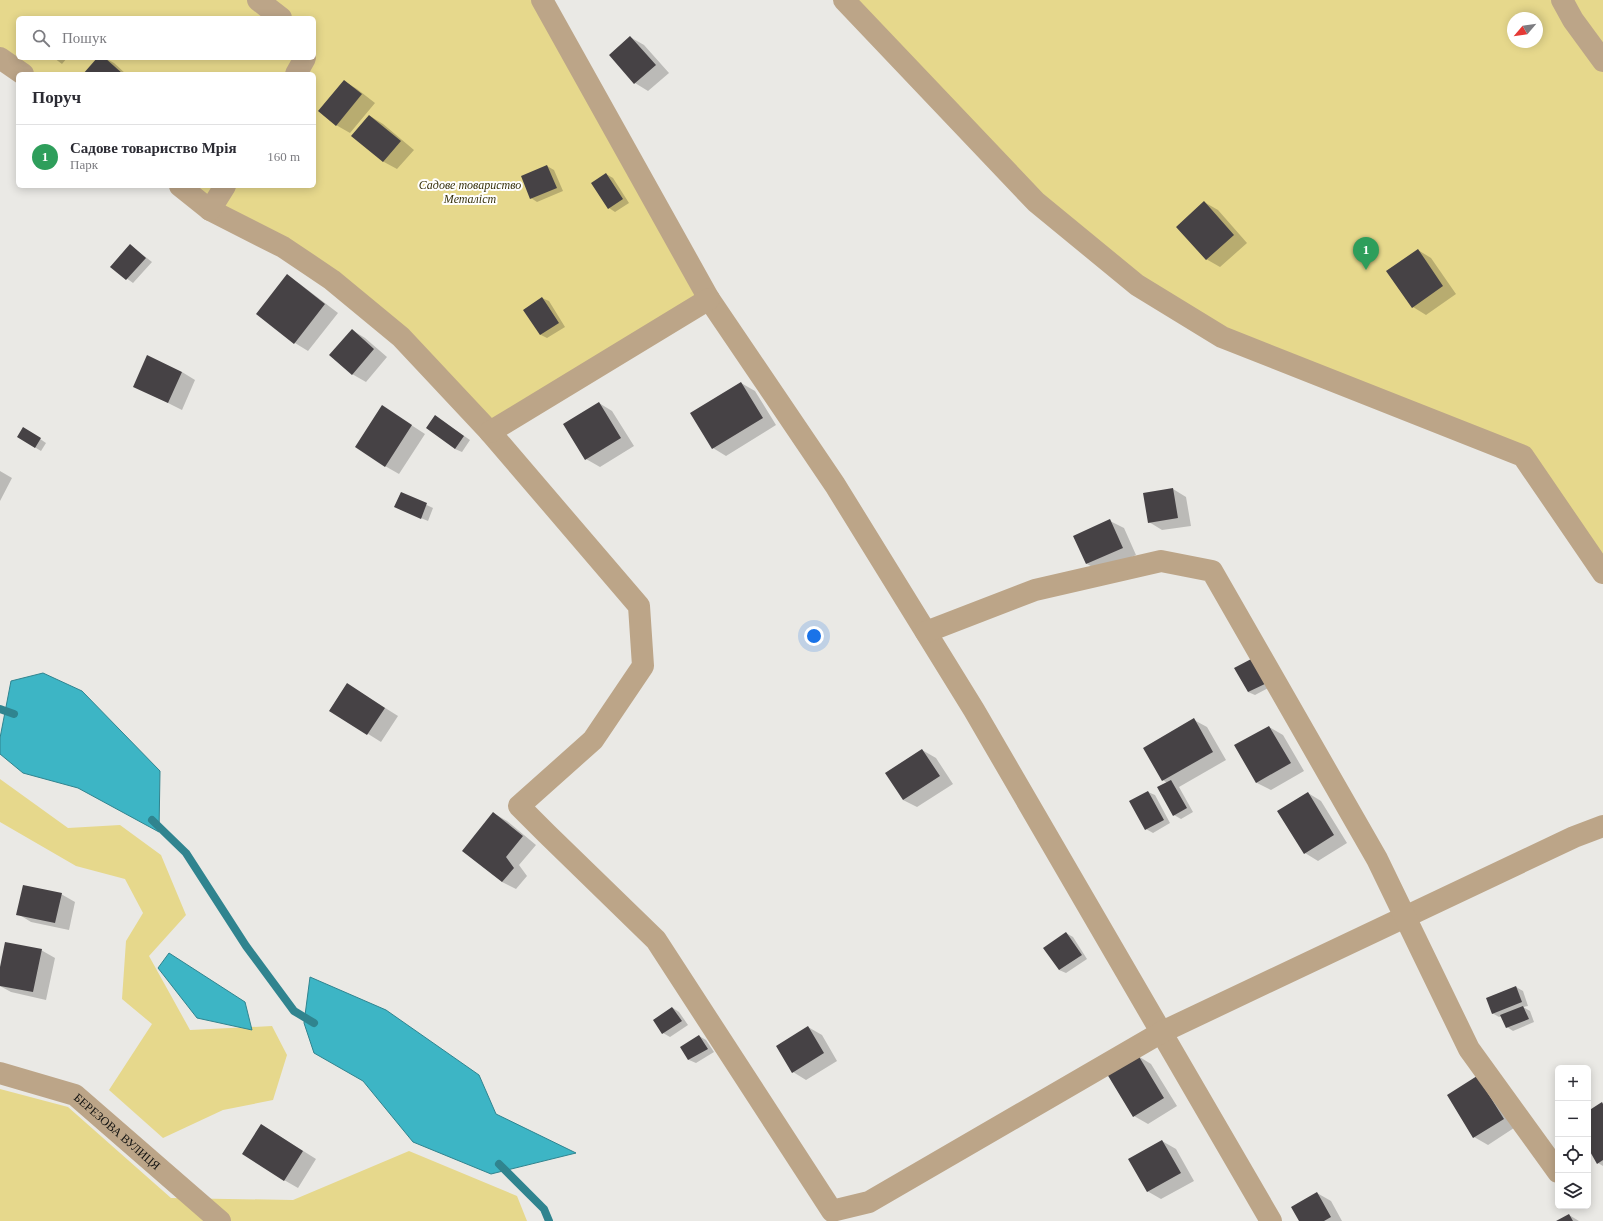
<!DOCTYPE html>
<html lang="uk">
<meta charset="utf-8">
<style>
body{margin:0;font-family:Georgia,serif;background:#f7f7f7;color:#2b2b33}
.controls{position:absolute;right:12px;bottom:12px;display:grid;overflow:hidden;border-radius:6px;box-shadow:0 2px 10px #0003}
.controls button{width:36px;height:36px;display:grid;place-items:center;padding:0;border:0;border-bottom:1px solid #e1e1e2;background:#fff;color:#2b2b33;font:20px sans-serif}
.compass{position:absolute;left:1507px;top:12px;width:36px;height:36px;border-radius:50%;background:#fff;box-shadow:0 2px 10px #0003;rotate:241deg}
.you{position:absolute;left:814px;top:636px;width:14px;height:14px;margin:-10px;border:3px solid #fff;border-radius:50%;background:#1a73e8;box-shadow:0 0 0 6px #1a73e833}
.badge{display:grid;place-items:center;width:26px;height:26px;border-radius:50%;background:#b4232d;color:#fff;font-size:13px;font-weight:700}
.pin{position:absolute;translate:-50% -33px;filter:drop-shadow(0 1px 2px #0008)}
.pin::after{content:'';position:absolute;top:21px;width:14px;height:12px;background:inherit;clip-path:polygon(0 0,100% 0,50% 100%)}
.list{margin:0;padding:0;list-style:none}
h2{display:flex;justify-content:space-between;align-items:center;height:52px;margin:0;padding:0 16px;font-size:17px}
h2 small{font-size:13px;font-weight:400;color:#7c7c81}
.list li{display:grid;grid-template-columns:26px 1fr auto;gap:12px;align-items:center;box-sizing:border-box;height:64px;padding:0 16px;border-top:1px solid #e1e1e2}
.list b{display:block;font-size:15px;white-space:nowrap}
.list p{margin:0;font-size:13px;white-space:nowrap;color:#7c7c81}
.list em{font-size:13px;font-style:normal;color:#7c7c81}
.icon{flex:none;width:22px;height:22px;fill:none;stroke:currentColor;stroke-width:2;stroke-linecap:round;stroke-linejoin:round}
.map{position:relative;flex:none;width:1603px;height:1221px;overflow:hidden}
.search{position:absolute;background:#fff;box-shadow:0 2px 10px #0003;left:16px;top:16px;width:300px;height:44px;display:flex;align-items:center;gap:10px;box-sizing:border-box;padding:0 14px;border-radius:6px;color:#7c7c81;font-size:15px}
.panel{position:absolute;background:#fff;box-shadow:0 2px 10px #0003;left:16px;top:72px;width:300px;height:116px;border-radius:6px}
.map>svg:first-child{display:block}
.green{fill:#e6d88c;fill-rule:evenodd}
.water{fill:#3db5c5;stroke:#30848f}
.shadow{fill:#0003}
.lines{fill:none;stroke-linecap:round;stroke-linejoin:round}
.stream{stroke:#30848f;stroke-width:8}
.building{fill:#464245}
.street{stroke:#bca588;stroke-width:22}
.labels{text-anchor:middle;stroke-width:4;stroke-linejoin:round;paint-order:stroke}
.park-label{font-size:12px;font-style:italic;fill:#39330e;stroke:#fff}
.street-label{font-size:12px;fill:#131311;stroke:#fff}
</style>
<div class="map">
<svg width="1603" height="1221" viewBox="0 0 1603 1221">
<rect width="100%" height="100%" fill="#eae9e5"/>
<path class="green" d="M0 0H542L709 299 490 432 401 337 180 186H314V74H23L0 58ZM18 18H314V58H18Z
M844 0H1603V573L1523 456 1222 337 1036 202ZM1513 18H1537V42H1513Z
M0 779 68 828 120 825 161 855 186 915 149 956 190 1030 272 1026 287 1055 273 1100 223 1110 163 1138 109 1090 152 1024 122 999 126 941 143 913 125 879 76 866 0 822Z
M0 1089 68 1107 171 1198 293 1200 409 1151 517 1196 527 1221H0Z"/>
<path class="water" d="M43 673 82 691 160 771 159 832 78 788 23 773 0 754V738L11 681Z
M169 953 245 1002 252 1030 197 1018 158 968Z
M310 977 386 1010 479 1075 496 1114 576 1153 491 1174 413 1142 363 1081 314 1053 304 1023Z"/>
<path class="shadow" d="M630 37 644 45 669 73 648 91 635 83Z
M54 58H67L62 64Z
M98 58H105L114 63 126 74H84Z
M344 81 357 89 375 103 350 133 336 125Z
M370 116 383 124 414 150 397 169 384 162 353 136Z
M547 166 554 170 563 191 537 202 531 198Z
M606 174 613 178 629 203 615 212 609 208Z
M1204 202 1218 210 1247 243 1220 267 1206 259Z
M130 245 152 262 133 283 111 267Z
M1418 250 1431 258 1456 294 1426 315 1413 307Z
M287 276 300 284 338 313 308 351 295 343Z
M542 298 549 301 565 327 547 338 541 335 524 310Z
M352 330 365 338 387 357 366 382 352 374Z
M182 372 195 380 182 410 134 386Z
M741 383 755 391 776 425 726 456 713 448Z
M599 403 612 411 634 446 600 467 586 459Z
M382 406 425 434 399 474 385 466Z
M441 420 470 440 462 452 455 449Z
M30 432 46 443 41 451 18 437Z
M0 471 12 478 0 501Z
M1173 489 1186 497 1191 526 1162 530 1149 522Z
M401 493 433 508 428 521 395 507Z
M1110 521 1124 528 1136 555 1100 571 1087 564Z
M1262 662 1274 685 1255 695 1248 692Z
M347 684 398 716 381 742 330 710Z
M1194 720 1207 727 1226 760 1179 787 1193 812 1181 819 1174 815 1167 783 1163 780Z
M1269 727 1283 735 1304 771 1271 790 1257 783 1236 746Z
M922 750 936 758 953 784 917 807 903 800Z
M1148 792 1155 795 1170 823 1153 833 1146 829Z
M1308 793 1321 801 1347 843 1318 861 1305 853Z
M493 813 507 821 536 845 519 865 527 876 516 889 502 882Z
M61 894 75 902 69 930 31 922 18 914Z
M1066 933 1073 937 1087 959 1066 973 1059 970Z
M41 950 55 958 46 1000 11 992 0 986V972Z
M1516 987 1523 991 1528 1006 1523 1007 1530 1011 1534 1022 1513 1031 1507 1027 1502 1016 1499 1017 1492 1013Z
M673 1008 679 1012 688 1025 670 1037 663 1033 654 1020Z
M808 1027 822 1035 837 1061 806 1080 793 1072Z
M699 1036 706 1040 714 1052 696 1063 689 1060 682 1047Z
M1138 1056 1151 1064 1177 1106 1148 1124 1134 1116Z
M1477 1077 1517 1126 1488 1145 1474 1137Z
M1603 1104V1166L1598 1163 1588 1147V1112Z
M262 1125 316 1159 298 1188 284 1180Z
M1162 1141 1176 1149 1194 1181 1161 1199 1147 1191Z
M1317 1193 1331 1201 1342 1221H1300Z
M1569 1215 1579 1221H1558Z"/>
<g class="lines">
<path class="stream" d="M0 709 14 714
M152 820 186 853 246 946 294 1011 314 1023
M499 1164 544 1209 549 1221"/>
</g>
<path class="building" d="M630 36 656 65 634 84 609 55Z
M97 58H105L123 74H83Z
M344 80 362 94 336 126 318 111Z
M369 115 401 141 383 162 351 136Z
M547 165 557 188 530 199 521 176Z
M606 173 623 199 608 209 591 183Z
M1204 201 1234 235 1206 260 1176 227Z
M130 244 146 258 126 280 110 267Z
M1418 249 1443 286 1412 308 1386 271Z
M287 274 325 304 294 344 256 314Z
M542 297 559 323 540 335 523 310Z
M352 329 374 349 352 375 329 355Z
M147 355 182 372 168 403 133 387Z
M741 382 763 418 712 449 690 413Z
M599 402 621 438 585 460 563 424Z
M382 405 412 425 385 467 355 447Z
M435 415 464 436 455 449 426 428Z
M23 427 41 438 35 448 17 437Z
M1173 488 1178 518 1148 523 1143 493Z
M401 492 427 503 421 519 394 507Z
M1110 519 1123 548 1086 564 1073 536Z
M1255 657 1269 682 1248 692 1234 668Z
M347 683 385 708 367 735 329 711Z
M1194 718 1213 752 1162 781 1143 748Z
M1269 726 1291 763 1256 783 1234 745Z
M922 749 940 776 903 800 885 773Z
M1171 780 1187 808 1173 816 1157 787Z
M1148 791 1164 820 1145 830 1129 801Z
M1308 792 1334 835 1304 854 1277 811Z
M493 812 523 836 506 857 514 868 502 882 462 851Z
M23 885 62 893 55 923 16 915Z
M1066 932 1082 955 1059 970 1043 948Z
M5 942 42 949 33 992 0 986V967Z
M1516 986 1522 1002 1492 1014 1486 998Z
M1523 1006 1529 1019 1506 1028 1500 1015Z
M672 1007 682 1021 662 1034 653 1020Z
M808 1026 824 1053 792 1073 776 1046Z
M699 1035 708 1049 688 1060 680 1047Z
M1138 1055 1164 1098 1133 1117 1107 1074Z
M1477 1076 1504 1119 1473 1138 1447 1095Z
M1602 1102 1603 1104V1160L1597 1164 1588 1148V1111Z
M261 1124 303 1151 284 1181 242 1154Z
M1162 1140 1181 1173 1147 1192 1128 1159Z
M1317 1192 1331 1217 1324 1221H1299L1291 1207Z
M1569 1214 1573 1221H1556Z"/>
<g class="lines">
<g class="street">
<path d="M258 0 281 18"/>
<path d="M542 0 709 299 835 485 974 710 1271 1221"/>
<path d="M844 0 1036 202 1137 285 1222 337 1523 456 1603 573"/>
<path d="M1562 0 1573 20 1603 61"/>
<path d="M0 58 23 74"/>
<path d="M296 74 305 58"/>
<path d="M180 186 210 210 283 247 332 280 401 337 490 432 639 606 643 666 593 740 519 806 547 834 656 940 832 1211 869 1202 1162 1032 1574 837 1603 826"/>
<path d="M210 210 225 186"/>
<path d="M490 432 709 299"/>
<path d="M926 632 1035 590 1161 561 1212 571 1377 859 1469 1049 1558 1172"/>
<path id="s1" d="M0 1073 75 1095 220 1221"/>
</g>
</g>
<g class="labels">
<g class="park-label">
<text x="470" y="189">Садове товариство<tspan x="470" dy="14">Металіст</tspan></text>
</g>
<g class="street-label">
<text dy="4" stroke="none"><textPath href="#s1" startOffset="134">БЕРЕЗОВА ВУЛИЦЯ</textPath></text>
</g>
</g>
</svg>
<div class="controls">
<button>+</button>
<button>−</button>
<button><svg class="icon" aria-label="locate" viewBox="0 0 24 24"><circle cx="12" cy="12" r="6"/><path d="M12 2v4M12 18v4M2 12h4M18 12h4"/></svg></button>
<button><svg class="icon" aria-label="layers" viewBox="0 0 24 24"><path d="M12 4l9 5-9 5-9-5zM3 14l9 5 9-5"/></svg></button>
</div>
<svg class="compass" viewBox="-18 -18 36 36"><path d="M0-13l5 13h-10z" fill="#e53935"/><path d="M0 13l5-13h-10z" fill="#7c7c81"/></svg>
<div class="you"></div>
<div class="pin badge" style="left:1366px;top:270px;background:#2e9e5b">1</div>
<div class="search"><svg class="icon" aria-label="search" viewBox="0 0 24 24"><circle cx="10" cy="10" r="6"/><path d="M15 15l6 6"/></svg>Пошук</div>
<section class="panel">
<h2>Поруч<small></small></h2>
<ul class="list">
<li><span class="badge" style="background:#2e9e5b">1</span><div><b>Садове товариство Мрія</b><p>Парк</p></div><em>160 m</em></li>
</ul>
</section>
</div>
